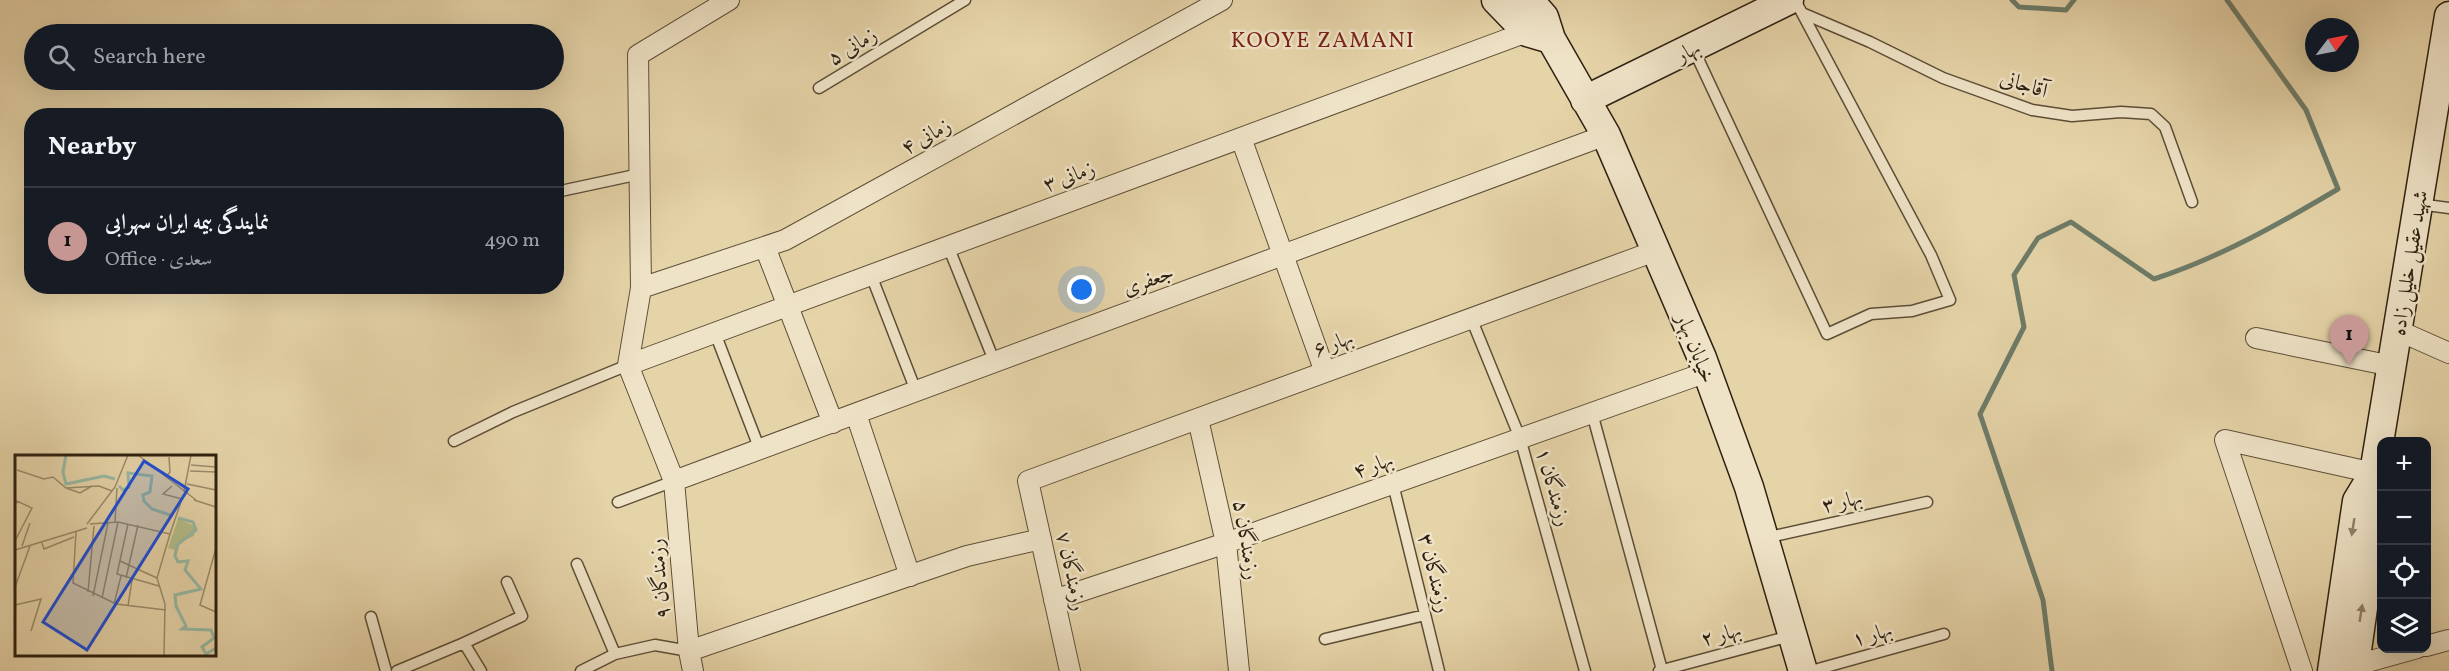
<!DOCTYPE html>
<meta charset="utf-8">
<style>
body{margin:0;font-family:Vollkorn,Amiri,serif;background:#20242c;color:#f1f3f6}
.controls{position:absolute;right:18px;bottom:18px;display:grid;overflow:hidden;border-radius:12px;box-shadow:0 6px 24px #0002}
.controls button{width:54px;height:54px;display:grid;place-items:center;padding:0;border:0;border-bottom:2px solid #363941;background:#171b24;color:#f1f3f6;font:30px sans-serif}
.compass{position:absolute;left:2305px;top:18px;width:54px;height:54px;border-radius:50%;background:#171b24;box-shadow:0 6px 24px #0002;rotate:58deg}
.you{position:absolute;left:1082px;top:290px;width:21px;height:21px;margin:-15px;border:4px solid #fff;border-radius:50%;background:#1a73e8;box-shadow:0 0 0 9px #1a73e833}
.badge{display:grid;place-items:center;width:39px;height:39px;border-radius:50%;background:#c59692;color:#111;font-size:20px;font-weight:700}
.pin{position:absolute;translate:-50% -50px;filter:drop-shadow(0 2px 3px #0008)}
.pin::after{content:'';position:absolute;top:32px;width:21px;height:18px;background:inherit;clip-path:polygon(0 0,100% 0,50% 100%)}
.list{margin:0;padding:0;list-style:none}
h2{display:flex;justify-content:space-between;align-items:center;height:78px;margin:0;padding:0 24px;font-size:26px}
h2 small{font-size:20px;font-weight:400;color:#9ea1a6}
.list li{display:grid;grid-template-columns:39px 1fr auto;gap:18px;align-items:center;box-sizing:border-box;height:108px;padding:0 24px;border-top:2px solid #363941}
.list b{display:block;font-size:22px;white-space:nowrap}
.list p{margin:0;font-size:20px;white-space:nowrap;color:#9ea1a6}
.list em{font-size:20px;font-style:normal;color:#9ea1a6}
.icon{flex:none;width:33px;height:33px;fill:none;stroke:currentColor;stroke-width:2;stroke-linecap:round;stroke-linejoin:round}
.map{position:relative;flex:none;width:2449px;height:671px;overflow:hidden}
.search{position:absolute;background:#171b24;box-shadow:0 6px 24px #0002;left:24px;top:24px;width:540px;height:66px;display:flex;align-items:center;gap:15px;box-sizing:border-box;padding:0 21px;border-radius:33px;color:#9ea1a6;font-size:22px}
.panel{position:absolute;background:#171b24;box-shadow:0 6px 24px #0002;left:24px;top:108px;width:540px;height:186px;border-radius:24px}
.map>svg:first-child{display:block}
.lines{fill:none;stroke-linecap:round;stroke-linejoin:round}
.stream{stroke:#6d7c69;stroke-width:5}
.lane-casing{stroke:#5c4e37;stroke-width:13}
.street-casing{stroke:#5c4e37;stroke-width:22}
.secondary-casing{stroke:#2e2111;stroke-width:31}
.lane{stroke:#efe3c7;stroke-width:10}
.street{stroke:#efe3c7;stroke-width:20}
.secondary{stroke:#efe3c7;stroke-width:28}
.oneway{fill:#8e826c}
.labels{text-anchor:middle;stroke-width:5;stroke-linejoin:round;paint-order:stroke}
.street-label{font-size:21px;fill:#2e2111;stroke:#efe3c7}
.neighbourhood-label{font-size:22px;letter-spacing:1.5px;fill:#7a1f14;stroke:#efe3c7}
.inset-river{fill:none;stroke:#97b9a4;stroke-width:3}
.inset-road{fill:none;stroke:#9c8c6c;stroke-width:1.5}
.view{fill:#1d4ed8;fill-opacity:0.15;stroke:#1d4ed8;stroke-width:3}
.inset-edge{fill:none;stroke:#2e2111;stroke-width:3}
</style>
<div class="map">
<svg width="2449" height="671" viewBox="0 0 2449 671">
<rect width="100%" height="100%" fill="#e6d4a9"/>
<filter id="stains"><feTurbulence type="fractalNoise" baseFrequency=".00333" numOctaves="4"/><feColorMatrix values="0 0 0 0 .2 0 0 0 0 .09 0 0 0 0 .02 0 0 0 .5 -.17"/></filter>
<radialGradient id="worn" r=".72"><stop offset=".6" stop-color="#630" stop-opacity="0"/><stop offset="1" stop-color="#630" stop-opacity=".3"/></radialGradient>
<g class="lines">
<path class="stream" d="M2012 0 2019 7 2066 10 2074 0
M2052 671 2043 600 1980 414 2024 327 2014 275 2038 238 2071 222 2154 279C2219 258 2279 224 2338 189L2306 110 2227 0"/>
<g class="lane-casing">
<path id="lane" d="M1802 13 1870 42 1943 78 2032 110 2072 116 2121 112 2151 114 2165 127 2192 202
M1693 48 1827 334 1871 314 1912 311 1950 300 1931 255 1795 0
M819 88 965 0
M556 192 640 174
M2419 204 2449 208
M948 246 995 363
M871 275 916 391
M1471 318 1520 438 1585 671
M715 333 760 450
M1592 413 1662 670
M454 441 513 412 628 365
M1393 484 1439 671
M618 502 674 481
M1765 538 1927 502
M577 564 615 654
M371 617 386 671
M1325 639 1425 615
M464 643 522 616 507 582
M397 671 464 643 481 671
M581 671 615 654 655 645 689 651
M1659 671 1790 636
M1811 671 1944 634"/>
</g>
<g class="street-casing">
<path id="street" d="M1241 138 1325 372
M765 247 833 423
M641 288 785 240 1222 0
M2397 330 2449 353
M2256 338 2392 366
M628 365 1527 32
M856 414 910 576
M1198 419 1226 543 1239 671
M674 481 1606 135
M1054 600 1226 543 1707 372
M2426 646 2449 640
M689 651 967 556 1041 539
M2353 666 2417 648
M693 671 689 651 674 481 628 365 641 288 638 55 729 0
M1070 671 1028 481 1655 251
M2302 671 2225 440 2374 473"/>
</g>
<g class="secondary-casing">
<path id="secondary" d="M1496 0 1527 32 1551 39
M1529 0 1544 17 1551 39 1606 135 1702 358 1749 487 1803 671
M1585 100 1789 0
M2332 671 2357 501 2374 473
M2354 671 2378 503 2374 473 2449 16"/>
</g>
<use href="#lane" class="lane"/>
<use href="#street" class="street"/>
<use href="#secondary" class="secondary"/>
</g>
<defs><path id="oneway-solid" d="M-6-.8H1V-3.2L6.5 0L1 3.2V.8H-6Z" transform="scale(1.5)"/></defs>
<g class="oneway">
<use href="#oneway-solid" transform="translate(2353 527) rotate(99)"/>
<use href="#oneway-solid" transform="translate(2361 613) rotate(-81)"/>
</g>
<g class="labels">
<g class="street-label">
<text transform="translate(852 46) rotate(-31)" y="7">زمانی ۵</text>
<text transform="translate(1688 51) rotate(-27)" y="7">بهار</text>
<text transform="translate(2024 84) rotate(17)" y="7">آقاجانی</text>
<text transform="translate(926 136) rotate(-29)" y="7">زمانی ۴</text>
<text transform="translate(1069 176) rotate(-20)" y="7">زمانی ۳</text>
<text transform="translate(2409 263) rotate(-81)" y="7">شهید عقیل خلیل زاده</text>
<text transform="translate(1148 280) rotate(-20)" y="7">جعفری</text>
<text transform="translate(1333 343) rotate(-20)" y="7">بهار ۶</text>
<text transform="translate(1696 348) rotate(68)" y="7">خیابان بهار</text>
<text transform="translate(1373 465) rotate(-20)" y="7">بهار ۴</text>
<text transform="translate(1554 487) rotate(74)" y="7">رزمندگان ۱</text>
<text transform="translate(1842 501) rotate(-13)" y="7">بهار ۳</text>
<text transform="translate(1247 540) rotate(81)" y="7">رزمندگان ۵</text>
<text transform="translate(1072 571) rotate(78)" y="7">رزمندگان ۷</text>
<text transform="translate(1435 573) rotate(76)" y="7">رزمندگان ۳</text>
<text transform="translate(659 579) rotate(-95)" y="7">رزمندگان ۹</text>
<text transform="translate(1721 634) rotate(-15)" y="7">بهار ۲</text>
<text transform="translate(1872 634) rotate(-16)" y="7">بهار ۱</text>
</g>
<g class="neighbourhood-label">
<text x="1323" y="47">KOOYE ZAMANI</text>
</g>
</g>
<g transform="translate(15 455)">
<rect width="201" height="201" fill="#e6d4a9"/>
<path d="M163 64 180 71 179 81 165 87 163 96 153 93Z" fill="#b4bd89"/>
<path class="inset-river" d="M51 0 48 17 51 29 89 21 100 24M104 31 108 35 114 32 113 18 137 21 135 37 128 40 129 46 137 54 158 61M163 63 178 67 181 75 162 90 160 101 163 107 173 106 170 115 186 134 160 140 161 151 171 171 167 174 196 175 199 183 187 192 191 199 201 193"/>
<path class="inset-road" d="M123 0 181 45M176 10 201 12M2 15 29 24 38 22 51 33 84 31 97 36M175 16 201 17M151 22 155 17 154 2M172 29 201 35M157 31 148 39 167 44M51 33 65 38 77 31M169 37 176 0M179 45 201 52M0 50 2 46 17 53 0 86M100 67 102 33M72 69 100 32 113 0M75 69 103 67 155 79 142 123 150 149 149 201M113 69 102 119 144 131M61 77 58 128 101 149 151 155M155 79 168 41M27 88 29 94 59 82M7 91 15 68M201 93 185 150 201 157M0 95 72 73M105 106 142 123M111 123 123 70M0 132 15 91M73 137 79 71M78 141 93 68M87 143 103 67M99 149 106 121M0 150 26 144 16 176M113 151 117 125"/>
<path class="view" d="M129 6 173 34 72 195 28 167Z"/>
<rect width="201" height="201" class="inset-edge"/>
</g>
<rect width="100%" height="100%" filter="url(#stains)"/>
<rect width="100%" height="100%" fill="url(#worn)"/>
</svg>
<div class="controls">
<button>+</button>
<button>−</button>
<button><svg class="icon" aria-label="locate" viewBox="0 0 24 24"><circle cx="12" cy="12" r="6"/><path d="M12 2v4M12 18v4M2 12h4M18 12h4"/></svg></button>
<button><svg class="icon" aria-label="layers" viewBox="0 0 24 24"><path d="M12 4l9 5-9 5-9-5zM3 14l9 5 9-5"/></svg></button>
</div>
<svg class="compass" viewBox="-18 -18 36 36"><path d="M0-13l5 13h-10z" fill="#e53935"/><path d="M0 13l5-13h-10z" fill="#9ea1a6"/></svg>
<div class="you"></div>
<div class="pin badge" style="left:2349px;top:365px">1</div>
<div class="search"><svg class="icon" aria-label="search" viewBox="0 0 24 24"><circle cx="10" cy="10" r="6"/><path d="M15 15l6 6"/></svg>Search here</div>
<section class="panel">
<h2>Nearby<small></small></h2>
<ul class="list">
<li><span class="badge">1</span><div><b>نمایندگی بیمه ایران سهرابی</b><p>Office · سعدی</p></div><em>490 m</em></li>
</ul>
</section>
</div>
